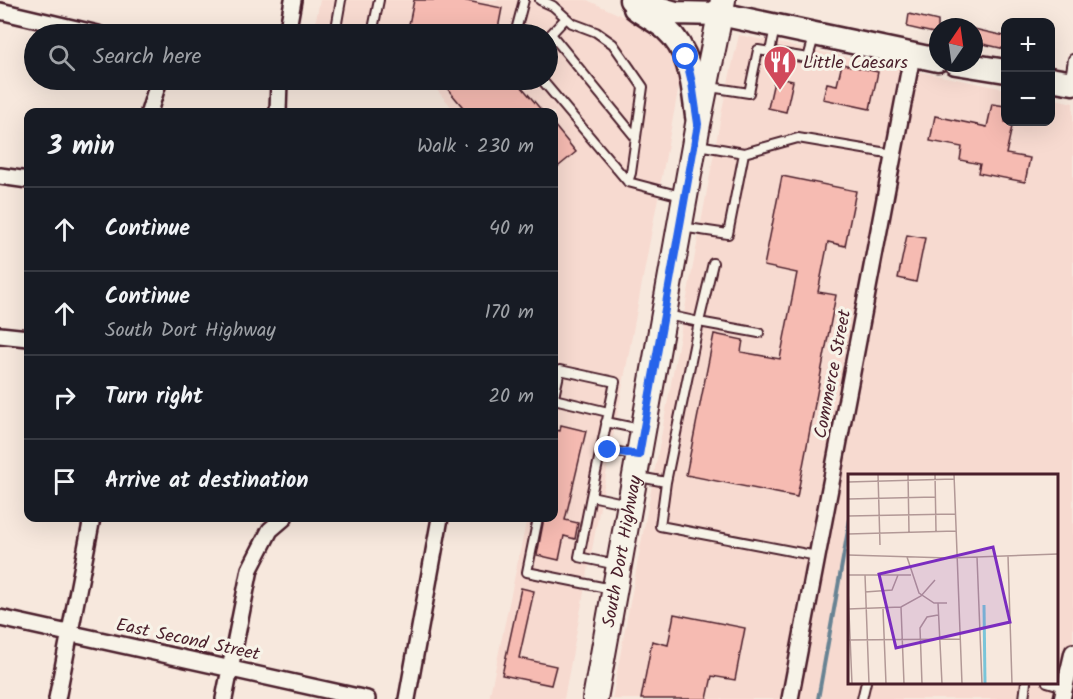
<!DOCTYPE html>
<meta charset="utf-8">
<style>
body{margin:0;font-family:Kalam,sans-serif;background:#242831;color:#f1f3f6}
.controls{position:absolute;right:18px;top:18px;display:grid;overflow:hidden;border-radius:12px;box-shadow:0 6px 24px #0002}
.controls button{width:54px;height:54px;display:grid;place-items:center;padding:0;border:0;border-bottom:2px solid #363941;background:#171b24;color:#f1f3f6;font:30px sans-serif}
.compass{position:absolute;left:929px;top:18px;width:54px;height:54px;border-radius:50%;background:#171b24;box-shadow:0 6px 24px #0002;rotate:13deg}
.stop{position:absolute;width:18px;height:18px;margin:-14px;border:4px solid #2563eb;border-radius:50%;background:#fff}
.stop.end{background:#2563eb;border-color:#fff;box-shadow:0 2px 6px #0008}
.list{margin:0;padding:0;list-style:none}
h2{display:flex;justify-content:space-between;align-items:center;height:78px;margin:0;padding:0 24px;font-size:26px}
h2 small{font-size:20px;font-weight:400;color:#9ea1a6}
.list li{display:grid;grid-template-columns:39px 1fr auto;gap:18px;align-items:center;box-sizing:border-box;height:84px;padding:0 24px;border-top:2px solid #363941}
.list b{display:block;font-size:22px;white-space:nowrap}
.list p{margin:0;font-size:20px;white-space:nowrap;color:#9ea1a6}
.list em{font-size:20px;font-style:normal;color:#9ea1a6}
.icon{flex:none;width:33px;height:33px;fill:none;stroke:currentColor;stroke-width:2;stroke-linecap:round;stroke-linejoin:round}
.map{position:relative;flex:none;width:1073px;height:699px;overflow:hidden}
.search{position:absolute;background:#171b24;box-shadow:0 6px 24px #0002;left:24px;top:24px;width:534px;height:66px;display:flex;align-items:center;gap:15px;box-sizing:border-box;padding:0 21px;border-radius:33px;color:#9ea1a6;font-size:22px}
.panel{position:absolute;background:#171b24;box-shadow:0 6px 24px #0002;left:24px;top:108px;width:534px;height:414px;border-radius:12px}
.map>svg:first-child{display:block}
.built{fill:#f7dad0;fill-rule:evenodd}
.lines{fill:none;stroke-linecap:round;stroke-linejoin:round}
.stream{stroke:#678393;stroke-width:4}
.building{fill:#f6bbb2;stroke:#4a1f2b;stroke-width:1.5}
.lane-casing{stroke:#4a1f2b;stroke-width:12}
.street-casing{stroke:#4a1f2b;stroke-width:20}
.secondary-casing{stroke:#4a1f2b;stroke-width:27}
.primary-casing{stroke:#4a1f2b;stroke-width:28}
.lane{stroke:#f7f3e8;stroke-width:8}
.street{stroke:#f7f3e8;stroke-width:15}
.secondary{stroke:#f7f3e8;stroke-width:22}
.primary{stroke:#f7f3e8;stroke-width:24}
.route{stroke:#2563eb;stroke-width:8}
.labels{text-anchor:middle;stroke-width:6;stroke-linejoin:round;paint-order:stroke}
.poi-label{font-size:18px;fill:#4a1f2b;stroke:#f7f3e8;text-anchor:start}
.street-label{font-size:18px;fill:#4a1f2b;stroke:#f7f3e8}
.inset-river{fill:none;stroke:#7ac5d9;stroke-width:3}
.inset-road{fill:none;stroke:#b29896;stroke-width:1.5}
.view{fill:#7b2cbf;fill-opacity:0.15;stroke:#7b2cbf;stroke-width:3}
.inset-edge{fill:none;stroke:#4a1f2b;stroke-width:3}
</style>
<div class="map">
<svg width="1073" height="699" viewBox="0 0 1073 699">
<rect width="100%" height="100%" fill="#f7e8dd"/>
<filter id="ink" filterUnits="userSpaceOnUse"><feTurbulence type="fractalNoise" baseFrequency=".0167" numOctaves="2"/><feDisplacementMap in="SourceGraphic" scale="12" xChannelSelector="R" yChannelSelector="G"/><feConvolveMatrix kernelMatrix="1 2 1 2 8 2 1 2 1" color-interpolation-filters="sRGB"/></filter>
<g filter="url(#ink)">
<path class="built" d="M320 0H587L660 33 681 75 564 699H489L527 518H554V261L558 231 554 225V112H456L428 80H548V34H313Z
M739 35 1005 89 1006 122H1050L1051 98 1073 103V699H612L723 105ZM850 476H1056V682H850Z"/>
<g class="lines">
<path class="stream" d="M818 699 850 519"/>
</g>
<path class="building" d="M414 0H462L502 8 497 34H407Z
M909 14 938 21V34L907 27Z
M974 29 1005 36V49L974 42Z
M842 64 878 72 870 109 823 99 827 83 837 85Z
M775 77 793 81 786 112 768 108Z
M440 80H516L543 112H467Z
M992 104 1005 106V122H1013L1006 154 1030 158 1025 182 978 173 980 164 960 160 962 147 930 141 935 116 987 127Z
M554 125 576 152 554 170Z
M782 176 856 191 845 246 828 242 818 292 836 295 797 497 686 475 714 334 743 340 741 352 780 359 797 273 764 266Z
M907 235 925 238 916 282 898 278Z
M561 425 586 431 565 520 578 523 575 539 564 536 559 560 537 555 544 518H554V430L560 431Z
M521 588 534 591 519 658 556 666 551 685 502 675Z
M674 614 745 628 735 680 712 676 707 699H641L652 641 668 645Z"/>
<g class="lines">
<g class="lane-casing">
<path id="lane" d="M540 0 553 6 572 23 596 32 613 44 643 87 631 173 628 182 681 196
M566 18 551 34 636 138
M335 34 341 0
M372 34 379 0
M515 34 524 0
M770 52 775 27
M1070 79 1073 59
M542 80 628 182
M710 87 749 93 758 50 808 58 814 37
M744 153 798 138 893 154
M681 227 728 234 744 153 698 145
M713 263 699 322 759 333
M554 397 560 370 615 382 601 449
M554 399 608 412
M606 422 640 429
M639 477 666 482 660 526 817 556
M666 482 699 322 667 315
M591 496 579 557 617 565
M628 504 591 496 601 449 635 455
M538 518 527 572 612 589
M1047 682 1064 687
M862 699 866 682
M1024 699 1026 682"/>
</g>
<g class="street-casing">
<path id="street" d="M0 11 98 34
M287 34 293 0
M149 112 159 80
M278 112 279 80
M0 176 28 180
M0 335 28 338
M0 618 367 699
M57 699 92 518
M224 699 250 569 270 530 284 518
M407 699 440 518
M790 699 912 56
M1062 699 1073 652"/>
</g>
<g class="secondary-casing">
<path id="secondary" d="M631 0 676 13 720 14 938 60
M635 8C645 16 657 21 666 29 691 51 693 86 697 116
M956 63 1006 71
M1050 79 1073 83"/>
</g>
<g class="primary-casing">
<g id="primary">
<path id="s1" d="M595 699 698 124 723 0"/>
</g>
</g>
<use href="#lane" class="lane"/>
<use href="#street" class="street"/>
<use href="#secondary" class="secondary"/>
<use href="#primary" class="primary"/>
</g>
</g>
<g class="lines" filter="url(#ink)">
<path class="route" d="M608 450 639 455 698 124 692 83 686 57"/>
</g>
<defs>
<g id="restaurant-pin" transform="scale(1.725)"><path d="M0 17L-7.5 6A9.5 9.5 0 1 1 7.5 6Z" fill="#d1495b" stroke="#f7f3e8"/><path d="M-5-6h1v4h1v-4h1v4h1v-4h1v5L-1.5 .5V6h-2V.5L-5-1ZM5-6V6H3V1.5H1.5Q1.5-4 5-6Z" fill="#fff"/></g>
</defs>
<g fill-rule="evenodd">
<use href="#restaurant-pin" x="780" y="62"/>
</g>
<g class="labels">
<g class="poi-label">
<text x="803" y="68">Little Caesars</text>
</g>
<g class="street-label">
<text transform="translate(832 374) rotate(-79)" y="6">Commerce Street</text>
<text dy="6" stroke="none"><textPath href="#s1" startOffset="150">South Dort Highway</textPath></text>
<text transform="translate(188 639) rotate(12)" y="6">East Second Street</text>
</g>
</g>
<g transform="translate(848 474)">
<rect width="210" height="210" fill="#f7e8dd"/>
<path class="inset-river" d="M136 131 137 210"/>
<path class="inset-road" d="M30 0 32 71M60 0 61 58M87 0 88 57M106 0 114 210M0 8 106 5M0 25 87 23M0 42 107 40M0 60 108 57M0 81 101 84 210 80M160 82 164 210M59 83 71 119 86 129H99M129 83 134 210M0 101H63M17 101 21 210M0 115 4 210M17 118 44 116 50 101M90 129 94 210M53 133 56 210M0 135 53 133 73 122 87 106M35 135 38 210M0 166 112 165M74 210 72 154 79 143 90 141"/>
<path class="view" d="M145 73 162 148 48 174 31 100Z"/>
<rect width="210" height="210" class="inset-edge"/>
</g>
</svg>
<div class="controls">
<button>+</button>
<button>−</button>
</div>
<svg class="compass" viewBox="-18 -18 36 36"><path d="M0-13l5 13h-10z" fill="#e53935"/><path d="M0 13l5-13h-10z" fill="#9ea1a6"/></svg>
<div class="stop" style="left:686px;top:57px"></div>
<div class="stop end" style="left:608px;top:450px"></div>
<div class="search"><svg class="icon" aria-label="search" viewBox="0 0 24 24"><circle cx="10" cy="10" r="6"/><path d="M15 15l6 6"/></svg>Search here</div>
<section class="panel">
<h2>3 min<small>Walk · 230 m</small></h2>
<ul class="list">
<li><svg class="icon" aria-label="ahead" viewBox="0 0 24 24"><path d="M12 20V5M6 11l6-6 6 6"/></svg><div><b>Continue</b></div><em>40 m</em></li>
<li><svg class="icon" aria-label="ahead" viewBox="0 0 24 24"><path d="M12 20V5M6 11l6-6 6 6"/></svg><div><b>Continue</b><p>South Dort Highway</p></div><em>170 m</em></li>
<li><svg class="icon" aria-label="right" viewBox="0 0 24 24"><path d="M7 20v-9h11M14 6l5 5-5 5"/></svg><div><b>Turn right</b></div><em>20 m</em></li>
<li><svg class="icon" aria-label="arrive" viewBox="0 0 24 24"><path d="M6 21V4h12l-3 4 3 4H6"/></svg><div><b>Arrive at destination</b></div></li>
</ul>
</section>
</div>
